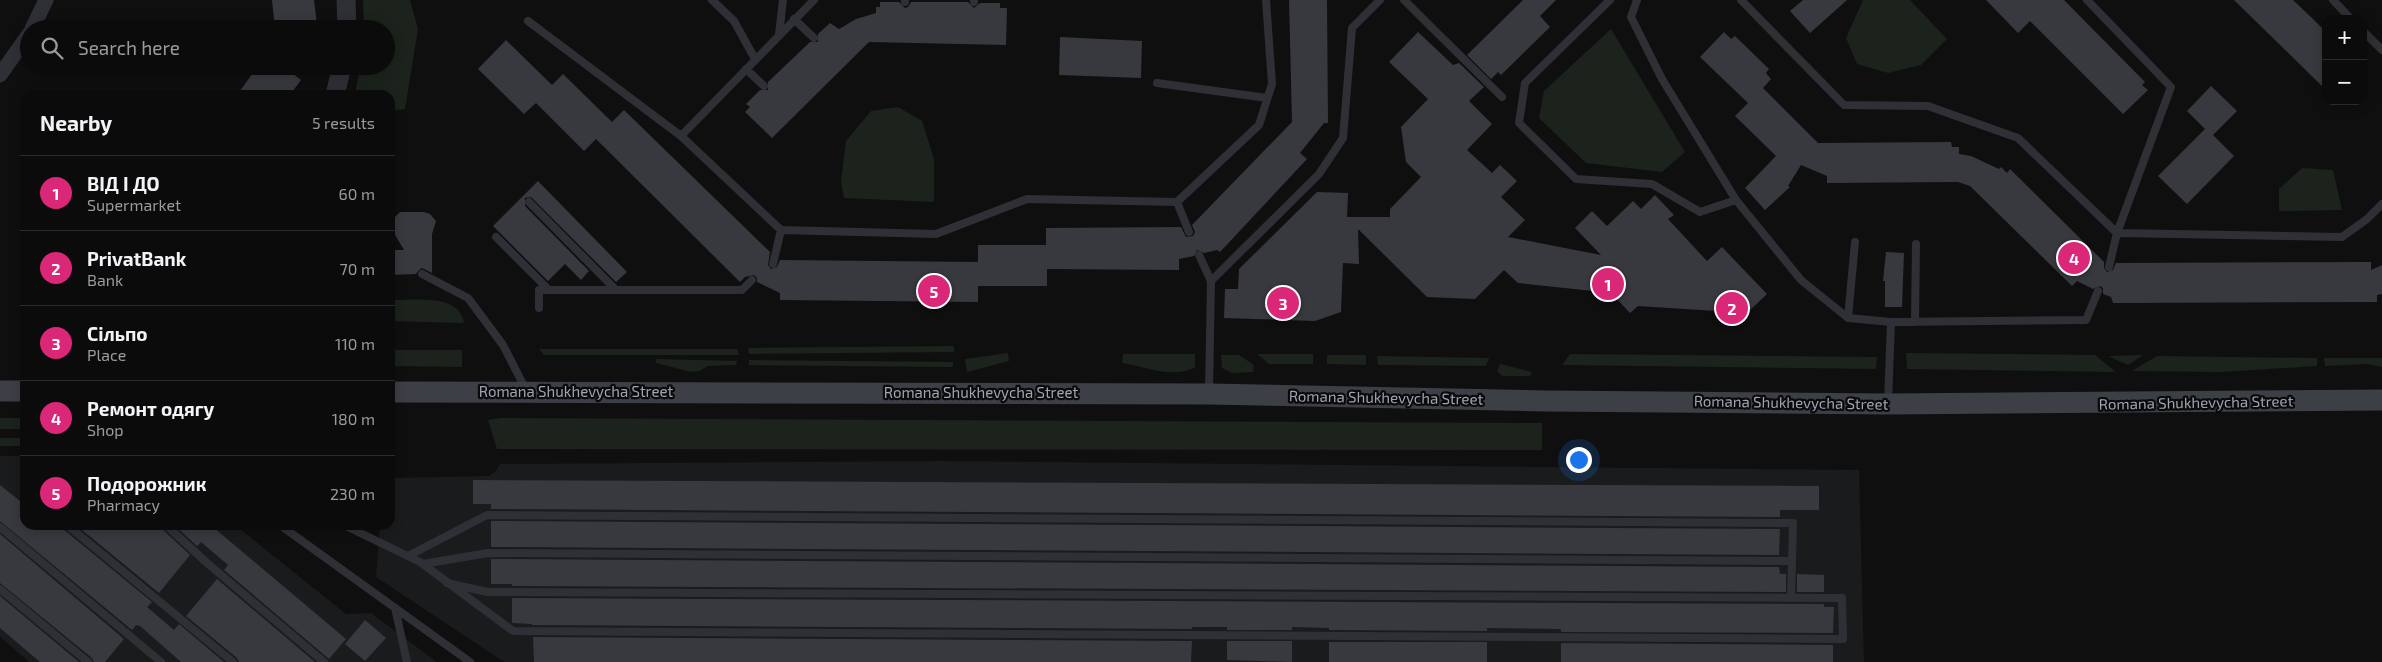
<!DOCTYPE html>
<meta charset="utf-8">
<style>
body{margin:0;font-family:"Exo 2",sans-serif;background:#141415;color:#f1f3f6}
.controls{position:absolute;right:15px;top:15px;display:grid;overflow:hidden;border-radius:10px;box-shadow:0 2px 12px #0003}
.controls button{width:45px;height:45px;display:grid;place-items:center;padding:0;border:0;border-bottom:1px solid #2b2b2d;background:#0b0b0c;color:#f1f3f6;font:25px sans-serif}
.you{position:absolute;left:1578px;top:459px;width:18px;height:18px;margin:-12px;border:4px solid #fff;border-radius:50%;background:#1a73e8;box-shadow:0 0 0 8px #1a73e833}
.badge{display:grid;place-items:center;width:32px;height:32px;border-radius:50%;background:#db2777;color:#fff;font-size:16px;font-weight:700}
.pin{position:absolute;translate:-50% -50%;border:2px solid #fff;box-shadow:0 1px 5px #0006}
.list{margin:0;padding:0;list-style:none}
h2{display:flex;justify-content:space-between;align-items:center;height:65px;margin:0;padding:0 20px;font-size:21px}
h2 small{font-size:16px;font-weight:400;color:#9a9b9d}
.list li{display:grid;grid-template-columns:32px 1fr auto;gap:15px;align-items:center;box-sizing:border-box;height:75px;padding:0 20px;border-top:1px solid #2b2b2d}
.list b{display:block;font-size:19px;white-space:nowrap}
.list p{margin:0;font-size:16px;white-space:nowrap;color:#9a9b9d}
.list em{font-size:16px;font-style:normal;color:#9a9b9d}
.icon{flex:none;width:28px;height:28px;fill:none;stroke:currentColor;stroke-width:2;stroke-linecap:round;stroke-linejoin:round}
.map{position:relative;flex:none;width:2382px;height:662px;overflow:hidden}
.search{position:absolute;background:#0b0b0c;box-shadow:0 2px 12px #0003;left:20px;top:20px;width:375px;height:55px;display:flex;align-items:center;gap:12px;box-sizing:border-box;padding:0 18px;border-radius:28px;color:#9a9b9d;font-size:19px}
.panel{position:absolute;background:#0b0b0c;box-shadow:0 2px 12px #0003;left:20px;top:90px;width:375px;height:440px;border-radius:15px}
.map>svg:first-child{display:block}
.built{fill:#1a1b1d}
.green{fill:#1b231c}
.building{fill:#38393e}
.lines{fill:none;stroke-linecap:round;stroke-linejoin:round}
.service{stroke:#2f3036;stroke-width:8}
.minor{stroke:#2f3036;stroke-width:15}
.tertiary{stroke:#2f3036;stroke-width:19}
.secondary{stroke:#3d3f46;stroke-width:21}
.labels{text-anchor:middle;stroke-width:4.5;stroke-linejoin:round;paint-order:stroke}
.street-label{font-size:15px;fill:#9ea4b3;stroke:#0a0a0b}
</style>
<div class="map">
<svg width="2382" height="662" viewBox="0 0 2382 662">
<rect width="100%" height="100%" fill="#0f0f10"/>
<path class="built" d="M0 456H25V525H235L346 614 371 613 437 662H29L0 637Z
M942 461 1859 470 1864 662H504L376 577 380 525H390V478L488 476 495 472 500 464Z"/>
<path class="green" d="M363 0H410L418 29 405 109 390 111V95H355L360 66H386V29H364Z
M1863 0H1910L1947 39 1921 65 1888 73 1857 64 1846 38Z
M1611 29 1685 152 1662 172 1586 163 1539 118 1544 91Z
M898 107 922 121 934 159V202L844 198 841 182 846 141 871 111Z
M2302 168 2333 170 2342 210 2279 211V189Z
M390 300C412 301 459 292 464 323L390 321Z
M954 346V352L749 354 748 348Z
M539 349H737L739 355H544Z
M390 350H462V367L390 366Z
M1008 353 1009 361 967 372 965 359Z
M1906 353 2095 355 2116 372 1907 369Z
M1123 354H1195V367C1174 379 1145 367 1122 363Z
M1257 354H1313V364H1269Z
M1570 354 1877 357 1876 369 1562 365Z
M1221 355H1239L1254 365 1253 372 1232 373 1222 368Z
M1327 355H1366V365L1327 364Z
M2143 355 2128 365 2108 356Z
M1377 356 1489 358 1486 366 1378 365Z
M2157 356 2317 358V366L2222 372 2132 371Z
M2324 358H2382V367L2368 364 2325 366Z
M656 359 737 361 736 365 708 366 699 371 691 372 656 363Z
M749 360 953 362V367L749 365Z
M1500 364 1532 372 1530 376H1502L1497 371Z
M0 418H25V429H0Z
M500 418 1542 423V450L497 449 488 420Z
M0 438H25V446H0Z"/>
<path class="building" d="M272 0H314L317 25 303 29 293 25 280 26 274 19Z
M1289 0H1327L1328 123H1324L1300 153 1307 159 1220 252 1217 250 1204 253 1197 250 1194 256 1179 259V270L1047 269V286H978V302L780 300V293L757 282V278L754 275 745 277 740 282 596 139 584 151 536 103 524 114 478 69 506 40 552 85 563 74 612 122 624 110 770 252 768 265 771 269 777 267 780 260 978 262V245H1046V228L1181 227 1186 237 1193 236 1195 232 1192 225 1292 122Z
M1523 0H1556L1540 16 1550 27 1501 75 1498 72 1491 79 1467 55Z
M1803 0H1847L1810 33 1790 11Z
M1986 0H2064L2145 82 2142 85 2148 90 2123 114 2030 21 2018 33Z
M2234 0H2293L2313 19 2326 32V90Z
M880 2H899L905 8 908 7 911 2H968L974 8 980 3H1000V8H1007L1006 45 869 42 772 138 745 112 750 107 746 104 760 90H768V82L810 42H818V34L830 23 839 29 856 19 876 13V7H880Z
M1418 32 1453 65 1459 63 1484 87 1469 101 1492 124 1467 150 1492 173 1500 165 1517 181 1501 197 1525 220 1508 237 1601 255 1575 228 1592 211 1607 226 1633 201 1641 209 1655 195 1674 215 1668 219 1707 261 1722 247 1767 294 1747 313 1638 306 1630 313 1602 283 1593 291 1518 283 1504 270 1475 299 1427 297 1358 229 1359 264 1343 263 1341 312 1315 321 1224 318 1225 289H1238L1239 269 1317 192 1348 193 1347 217H1390V209L1421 177 1406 162 1401 127 1428 99 1389 62Z
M1724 32 1731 39 1735 36 1769 69 1766 73 1771 79 1763 88 1818 143 1951 142 1952 147H1959V154L1971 156 1999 169 2001 167 2007 173 2010 169 2104 262V268L2107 272 2113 270 2116 263 2371 262V270L2382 265V294L2377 295V302L2113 303 2111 297 2103 294V288L2100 286 2093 289 2077 281 2072 286 1970 186 1958 182 1827 183V176L1801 165 1788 186 1790 187 1765 210 1745 188 1776 156 1735 116 1748 103 1700 57Z
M1060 37 1142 41 1141 78 1059 75Z
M258 66H283L301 80 290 95H237Z
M2211 86 2237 111 2213 135 2234 156 2187 204 2158 176 2205 129 2187 111Z
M538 181 627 272 616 282 531 197 525 198V206L589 271 581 280 565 264 548 281 493 226Z
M400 212H424L430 214 436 221 432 234V273L422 268 419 270 416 274 390 275V250H404L391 228 393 219Z
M1886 252 1904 253 1902 307H1885V281H1883Z
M473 480 1819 486V510H1780V517L491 509V504H473Z
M0 485 25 505V525H61L63 529 152 602 147 607 174 630 179 624 224 662H181L140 626 136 625 132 630 0 521Z
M491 521 1780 529 1779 555 491 547Z
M76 525H160L162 529 190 555 159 593Z
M174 525H215L213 527 346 639 329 659 224 570 228 565 201 542 197 546Z
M0 534 124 639 105 662H94L92 658 0 583Z
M491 559 1779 567 1780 574H1786V592L512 586V584H491Z
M1797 574 1824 575V592H1797Z
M217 579 315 662H239L237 658 186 616Z
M0 596 79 662H40L0 628Z
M512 598 1824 604V607H1834L1833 633 1561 632V629L1487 628V631L1329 630V628L1292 627V630H1227V627H1192V629L532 625V624L512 623Z
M365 620 386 638 365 661 345 644Z
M533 637 1192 641 1191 662H534Z
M1227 641H1292V662L1227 660Z
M1329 642H1487V662H1329Z
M1561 643 1833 645V662H1561Z"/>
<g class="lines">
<path class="service" d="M712 0 734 21 755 59
M1404 0 1502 97
M1610 0 1525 83 1519 123 1576 179 1652 184 1700 212 1736 200
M1637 0 1631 17 1662 79 1736 200 1801 280 1848 318 1891 322
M1741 0 1844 105 1928 106 2018 138 2117 233 2342 237 2367 219 2382 204
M2087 0 2171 87 2117 233 2109 267
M2333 0 2351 19
M905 2V0
M974 2V0
M794 19 814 38
M528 21 681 136 781 230 936 234 1027 199 1177 202 1259 125 1272 84 1266 0
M2363 31 2382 50
M779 34 783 0
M746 69 764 86
M1157 83 1267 98
M681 136 814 0
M529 202 616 290
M1177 202 1189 232
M496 237 549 290
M1199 255 1211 281 1209 392
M773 264 781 230
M422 274 468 298 503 345 526 390
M1211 281 1319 174 1343 138 1352 28 1380 0
M539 308V290H742L752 280
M1848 318 1855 242
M1915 322 1916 244
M1888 403 1891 322 2086 320 2098 291
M67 525 233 662
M166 525 207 563 324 662
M280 525 470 662
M344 525 420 562 513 631 1843 639 1842 598 487 592 447 583
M0 527 161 662
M408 556 487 515 1793 523 1792 561
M423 564 488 553 1792 561 1791 597
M0 589 88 662
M395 608 407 662"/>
<path class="minor" d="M32 29 46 0
M0 75 29 34"/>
<path class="tertiary" d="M346 0 347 29
M335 95 342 66"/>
<path class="secondary" d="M0 391H25
M390 392 1209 394 1546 401 1888 404 2382 400"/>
</g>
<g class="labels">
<g class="street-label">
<text x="576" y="397">Romana Shukhevycha Street</text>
<text x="981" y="398">Romana Shukhevycha Street</text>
<text transform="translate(1386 398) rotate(1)" y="5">Romana Shukhevycha Street</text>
<text transform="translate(1791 403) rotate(1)" y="5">Romana Shukhevycha Street</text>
<text transform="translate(2196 403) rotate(-1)" y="5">Romana Shukhevycha Street</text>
</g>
</g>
</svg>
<div class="controls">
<button>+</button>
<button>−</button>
</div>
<div class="you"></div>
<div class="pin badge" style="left:1608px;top:284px">1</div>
<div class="pin badge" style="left:1732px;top:308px">2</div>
<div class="pin badge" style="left:1283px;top:303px">3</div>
<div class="pin badge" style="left:2074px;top:258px">4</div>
<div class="pin badge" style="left:934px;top:291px">5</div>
<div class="search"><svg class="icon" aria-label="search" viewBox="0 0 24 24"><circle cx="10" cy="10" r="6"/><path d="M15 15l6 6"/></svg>Search here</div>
<section class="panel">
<h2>Nearby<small>5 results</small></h2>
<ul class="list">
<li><span class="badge">1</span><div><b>ВІД І ДО</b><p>Supermarket</p></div><em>60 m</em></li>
<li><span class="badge">2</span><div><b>PrivatBank</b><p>Bank</p></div><em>70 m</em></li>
<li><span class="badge">3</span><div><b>Сільпо</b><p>Place</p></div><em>110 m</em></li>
<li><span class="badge">4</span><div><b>Ремонт одягу</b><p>Shop</p></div><em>180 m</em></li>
<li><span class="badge">5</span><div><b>Подорожник</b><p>Pharmacy</p></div><em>230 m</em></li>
</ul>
</section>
</div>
